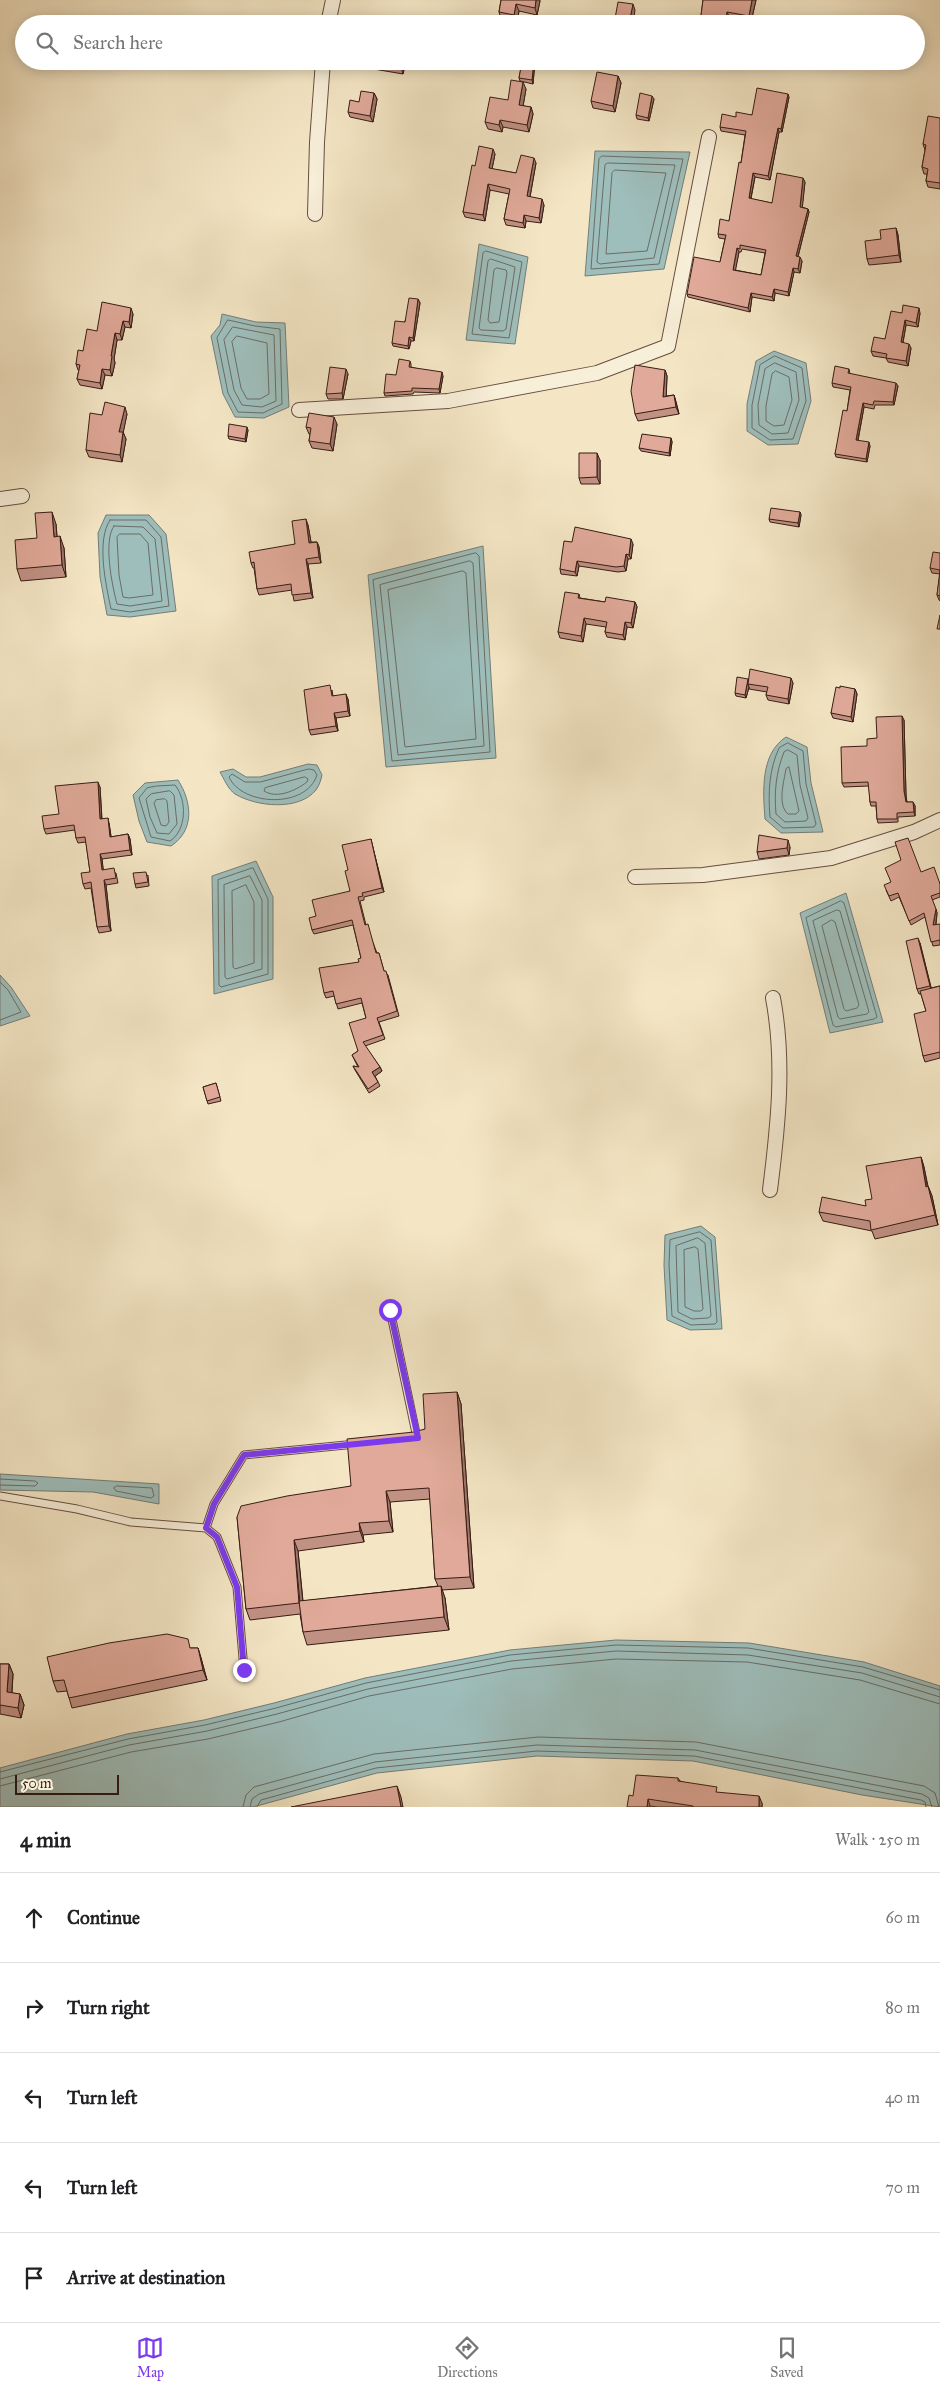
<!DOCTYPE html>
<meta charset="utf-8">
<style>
body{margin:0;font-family:"IM FELL Great Primer",serif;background:#f2f2f2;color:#202124}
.scale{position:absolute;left:15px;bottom:12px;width:104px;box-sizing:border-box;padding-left:5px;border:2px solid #361c13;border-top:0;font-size:14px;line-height:18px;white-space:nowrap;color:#361c13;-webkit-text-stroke:4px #f8efd9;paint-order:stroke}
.stop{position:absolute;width:15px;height:15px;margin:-11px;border:4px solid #7c3aed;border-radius:50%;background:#fff}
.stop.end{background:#7c3aed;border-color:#fff;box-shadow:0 1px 5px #0008}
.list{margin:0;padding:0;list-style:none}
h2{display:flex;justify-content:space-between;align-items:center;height:65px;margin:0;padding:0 20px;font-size:21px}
h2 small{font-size:16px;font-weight:400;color:#757577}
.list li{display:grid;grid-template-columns:32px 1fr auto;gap:15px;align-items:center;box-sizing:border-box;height:90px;padding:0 20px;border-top:1px solid #e0e0e0}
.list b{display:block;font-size:19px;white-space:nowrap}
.list em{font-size:16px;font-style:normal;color:#757577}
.icon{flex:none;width:28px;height:28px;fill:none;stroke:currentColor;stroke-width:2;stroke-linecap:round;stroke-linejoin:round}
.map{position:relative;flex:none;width:940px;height:1807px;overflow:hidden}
.search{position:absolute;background:#fff;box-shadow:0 2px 12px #0003;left:15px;right:15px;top:15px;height:55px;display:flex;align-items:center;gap:12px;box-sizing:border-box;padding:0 18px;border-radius:28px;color:#757577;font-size:19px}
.sheet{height:515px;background:#fff}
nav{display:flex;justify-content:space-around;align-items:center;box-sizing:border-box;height:70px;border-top:1px solid #e0e0e0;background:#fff;font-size:14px;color:#757577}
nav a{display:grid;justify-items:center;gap:2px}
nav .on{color:#7c3aed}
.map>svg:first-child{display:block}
.water{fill:#9ebebb;stroke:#747d78}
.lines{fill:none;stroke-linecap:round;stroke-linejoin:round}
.shore{stroke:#6a6d67;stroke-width:1}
.lane-casing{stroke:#664e40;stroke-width:9}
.street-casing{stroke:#664e40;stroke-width:16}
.lane{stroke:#f8efd9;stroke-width:7}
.street{stroke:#f8efd9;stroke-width:14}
.wall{fill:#c19184;stroke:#361c13;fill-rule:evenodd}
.shaded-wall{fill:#9d766b;stroke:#361c13}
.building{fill:#e0a999;stroke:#361c13;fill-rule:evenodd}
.route{stroke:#7c3aed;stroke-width:6}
</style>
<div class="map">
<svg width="940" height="1807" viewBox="0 0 940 1807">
<rect width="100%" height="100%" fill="#f4e6c5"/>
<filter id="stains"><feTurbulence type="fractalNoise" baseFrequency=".004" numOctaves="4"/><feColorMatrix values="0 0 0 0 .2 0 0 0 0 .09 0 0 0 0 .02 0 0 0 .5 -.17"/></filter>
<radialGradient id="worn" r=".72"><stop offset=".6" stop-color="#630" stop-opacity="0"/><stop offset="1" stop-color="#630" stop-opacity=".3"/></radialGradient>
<path class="water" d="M595 151 690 152 664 269 585 276Z
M479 244 528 257 515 344 466 340Z
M222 314 256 322 285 323 289 407 264 418 235 417 223 394 211 336 220 325Z
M774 351 806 363 811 401 798 444 768 445 747 431V404L756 361Z
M106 515H149L166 534 176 611 130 617 107 615 100 577 98 533Z
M483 546 496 758 386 767 368 575Z
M786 737 807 747 811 783 823 832 781 833 765 819C763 792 760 754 786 737Z
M308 764 317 765 322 775C321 780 319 786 316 790 299 811 257 807 235 794 228 789 224 779 220 772L233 769 246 777H260Z
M178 780C192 802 195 830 171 846L147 842 139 821 133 795 145 783Z
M256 861 273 897V979L214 994 212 876Z
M846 893 883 1022 830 1033 800 913Z
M0 975 11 987 30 1016 0 1026Z
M701 1226 715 1237 722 1329 690 1330 667 1320 664 1265 665 1235Z
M0 1474 159 1484V1504L93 1492 0 1490Z
M616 1640 749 1643 864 1662 940 1686V1807L862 1795 693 1761 537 1756 377 1773 253 1807H0V1768L127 1734 204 1720 274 1703 365 1678 510 1650Z"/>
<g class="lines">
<path class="shore" d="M602 156 683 159 659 264 591 269 599 159Z
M608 163 675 165 654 258 600 264 597 262 605 165Z
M615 170 666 173 647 251 606 254 612 173Z
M486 251 522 262 509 338 472 334 483 253Z
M491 259 515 267 506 329 503 331 481 330 479 328 488 261Z
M497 268 506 270 507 273 499 322 490 323 488 320 494 270Z
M228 320 255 326 280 329 282 404 263 413 238 412 228 393 217 338Z
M233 327 274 335 276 401 262 407 242 405 234 390 224 340Z
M237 336 267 343 269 394 260 399H247L241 388 232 342Z
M775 356 802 368 806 401 793 439 770 440 752 428V405L760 365Z
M775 363 796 372 799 400 788 433 772 434 759 425 758 405 765 369Z
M776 371 789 377 792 400 784 425 774 426 766 421V406L772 374Z
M110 520H146L161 537 169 606 130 612 111 609C106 585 96 541 110 520Z
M114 526 143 527 155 539 162 601 130 606 117 604C112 585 103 541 114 526Z
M120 534H140L148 543 153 595 129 598 123 597 119 575 117 537Z
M476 553 479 556 490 752 392 761 373 580Z
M470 561 473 563 484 746 398 755 380 585Z
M463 571 466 573 476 739 405 747 388 590Z
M788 743 803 751 806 784 816 824 814 827 783 828 770 817C768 792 769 770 779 748Z
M788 750 797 755 800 785 808 818 806 821 785 822 776 814C774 792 776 772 784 752Z
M789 767 799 811 796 814H788C777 805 784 781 786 769Z
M309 769 314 770 317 775C306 809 242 806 229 777L232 774 245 782H260Z
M305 777 308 779 307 782C295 791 277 799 264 791L265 788Z
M157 786 175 785C187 800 187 830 170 841L151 837 139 798 147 788Z
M170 791 174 795 177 824 169 834 157 833 150 817 146 799 151 794Z
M165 799 167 801 169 822 166 826 161 825 154 803 156 800Z
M253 868 268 899V974L221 987 219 985 218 880Z
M250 876 262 900V969L227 979 225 977 224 885Z
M246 885 254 902V963L235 969 233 967 232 891Z
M841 901 844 903 877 1017 874 1019 836 1027 833 1025 806 918Z
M837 910 840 911 869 1012 867 1014 840 1019 838 1017 813 921Z
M832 920 835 922 859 1005 857 1008 846 1011 844 1009 822 926Z
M0 982 8 990 21 1012 0 1020
M700 1232 711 1240 717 1322 715 1324 691 1325 672 1316 669 1265 670 1240Z
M698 1238 705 1243 711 1316 708 1318 692 1319 678 1312 676 1246Z
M695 1247 698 1249 703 1309 701 1311H694L685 1307 684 1250Z
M0 1479 35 1481 38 1483 35 1486 0 1485
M117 1486 152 1488 154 1496 151 1498 116 1491 114 1488Z
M0 1772 128 1739 205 1725 276 1708 366 1683 510 1655 616 1645 748 1648 863 1667 940 1690
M0 1779 129 1745 207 1731 277 1714 368 1689 511 1661 616 1651 748 1655 862 1673 940 1697
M0 1786 131 1752 208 1739 279 1722 369 1696 512 1669 616 1659 747 1662 860 1680 940 1704
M243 1807 246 1795 254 1787 374 1754 538 1737 696 1742 924 1786 935 1793 939 1807
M250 1807 252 1799 259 1794 375 1762 537 1745 695 1750 922 1794 929 1798 932 1807
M257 1807 261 1800 376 1768 537 1751 694 1756 921 1800 925 1802 926 1807"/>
<g class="lane-casing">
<path id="lane" d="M390 1310 417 1438
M0 1496 77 1509 131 1522 206 1528
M244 1670 237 1587 217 1537 206 1528 214 1504 244 1455 356 1444"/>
</g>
<g class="street-casing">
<path id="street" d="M328 24 333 0
M315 214 317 142 323 61
M299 410 448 401 597 373 668 346 709 137
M0 499 22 496
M635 877 703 875 831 858 914 832 940 820
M770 1190C778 1126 785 1062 773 998"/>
</g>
<use href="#lane" class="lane"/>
<use href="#street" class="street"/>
</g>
<path class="wall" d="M501 0 540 1 537 15 519 11 517 22 501 19 499 12Z
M703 0H756L751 22 730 18 728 24H700Z
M360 61H406L403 74 362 67Z
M516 61H535L533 84 520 81 519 78 522 64H517Z
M618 76 621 83 615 112 593 108 591 101Z
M526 89 523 106 531 107 533 114 529 132 503 127 502 132 488 129 485 122 508 100Z
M374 93 377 99 373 122 350 117 348 112 359 102Z
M789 97 782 132H779L770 180 755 177 751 199 772 203 805 182 802 207 808 209 809 212 798 257 802 261 800 273 794 272 789 296 775 293 774 301 752 297 750 312 688 297 687 294 720 262 725 239 719 238 718 234 729 221 741 163 745 135 721 131 720 127 736 117 752 115ZM742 249 765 253 761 275 735 270 739 252H741Z
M654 99 649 121 637 119 636 115Z
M940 118V189L928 187 926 181 927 174H924L922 167 925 150 923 144Z
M495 154 492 169 516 173 536 163 530 197 544 205 541 223 526 221 525 228 506 225 504 219 509 194 490 190 485 221 465 217 463 212 475 166Z
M896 228 898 235 901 262 869 265 867 259 881 239Z
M418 299 420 303 414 341H411L409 349 393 346 392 343Z
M902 313H920L918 327 906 325 903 343 911 348 908 366 888 362 886 358 873 356 871 351 885 339Z
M133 314 131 328 125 327 122 340H117L114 359 115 363 112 376 105 375 102 389 80 385 77 379 79 370H78L76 364 83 351 97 331Z
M410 361 411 364V367L443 376 440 393 414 392 413 394 385 396 384 393 396 375Z
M849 369 850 374 898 386 894 405H875L874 409 864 407 858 441 870 446 867 462 836 457 835 454 847 411 850 390 833 387 832 383Z
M665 370 667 376 666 396 674 395 676 402 679 414 638 421 635 414Z
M348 374 343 399H328L326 394Z
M127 414 123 432 126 439 122 462 89 457 86 450 102 415Z
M337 424 333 451 312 448 309 441 310 434H309L306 427Z
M248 430 246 442 229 439 228 436Z
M671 438 672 442 670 456 641 451 639 448Z
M600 460V484H581L579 478Z
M800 512 801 515 799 527 770 522 769 519Z
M56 524 57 537 64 548 66 577 21 581 17 569 37 538Z
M308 525 311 542H317L319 547 321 563 308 564 313 598 294 601 292 590 259 595 257 589 254 568H253L251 563 295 544Z
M572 542 633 544 631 559H628L626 571 618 572 579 566 577 576 561 574 560 569Z
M940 553V601L939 600 937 595 940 574 932 573 930 568Z
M579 594 580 598 605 602H635L637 607 633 628 627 627 625 640 607 637 605 632 606 627 586 624 583 642 560 638 558 632Z
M748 679 793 683 789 704 768 700 766 695 767 692 749 689V687L746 698 736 696 735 693Z
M840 688 855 689 857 694 853 722 833 718 831 713Z
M332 690 333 696 348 699 350 716 336 718 338 731 311 735 309 730Z
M904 720 906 795 907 802H913L915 806V816L898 817V822L878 823 877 819 876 806H871L870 802 869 786 844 787 842 783 867 746 877 738Z
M100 787 102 819 109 823 111 837 128 834 130 839 132 855 102 859 103 870 116 873 118 883 106 885 111 931 99 933 97 927 91 888 85 889 83 884 90 872 86 842 78 843 76 838 75 830 46 834 44 829 59 814Z
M372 844 384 892 364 897V900L360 901 366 925 377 953H379L384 971 388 975 399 1016 379 1022 385 1039 365 1046 380 1067 382 1071 375 1076 380 1086 369 1093 355 1070 353 1066 358 1067 352 1055 358 1051 366 1018 362 1003 338 1009 334 996 326 998 324 993 359 962 361 958 353 925 314 934 312 930 316 916 350 891Z
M790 847 789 855 759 859 757 852Z
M921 872 940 884V897L932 900 937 913 936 925H940V945L933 946 925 917 911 925 899 897 891 901 886 890Z
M148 875 149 886 136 888 135 884Z
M920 943 931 988 940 986V1058L925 1062 923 1056 926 1011 921 994H919L917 989Z
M216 1083 221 1101 208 1104 203 1087Z
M921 1157 924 1167 928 1186 932 1196 938 1225 875 1239 872 1231 823 1221 819 1212 866 1206 872 1199Z
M457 1392 461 1404 474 1588 442 1590 445 1598 449 1630 307 1645 303 1632 300 1614 250 1620 246 1609 237 1517 351 1486 425 1429ZM430 1499 435 1579 438 1586 303 1601 298 1551 364 1542 363 1535 393 1532 390 1502Z
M191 1648H198L201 1658 207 1680 72 1708 67 1691 57 1692 53 1681Z
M0 1664H9L13 1674 12 1693 20 1694 24 1705 21 1718 0 1714Z
M678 1778 680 1781 719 1793 762 1803V1807H657L650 1806 633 1796Z"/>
<path class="shaded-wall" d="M536 0H540V1L537 15 535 8Z
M752 0H756L751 22 749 16Z
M516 4 519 11 517 22 514 15Z
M633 4 635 10 633 24H629Z
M727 12 730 18 728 24H725Z
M400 61H406L403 74 400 64Z
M534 61H535L533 84 532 80Z
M618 76 621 83 615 112 613 106Z
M523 82 526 89 522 112 519 105Z
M374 93 377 99 373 122 370 116Z
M788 94 789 97 782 132 781 129Z
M652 96 654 99 649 121 648 118Z
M531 107 533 114 529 132 527 125Z
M500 120 503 127 502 132 499 125Z
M778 128 779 132 770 180 768 176Z
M493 149 495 154 491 174 489 168Z
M534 158 536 163 529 202 527 196Z
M753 173 755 177 750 202 749 198Z
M803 178 805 182 802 211 800 207Z
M488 184 490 190 485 221 483 215Z
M542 199 544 205 541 223 539 218Z
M808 209 809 212 797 260 796 256Z
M524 215 526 221 525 228 523 223Z
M896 228 898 235 901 262 899 255Z
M737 248 739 252 735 273 733 270Z
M800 257 802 261 800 273 798 269Z
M793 268 794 272 789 296 788 292Z
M774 289 775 293 774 301 772 297Z
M751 293 752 297 750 312 748 308Z
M418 299 420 303 414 341 413 338Z
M131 308 133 314 131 328 129 322Z
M919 308 920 313 918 327 916 323Z
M905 320 906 325 902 347 901 342Z
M123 321 125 327 122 340 120 334Z
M115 333 117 340 114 359 115 363 112 376 110 370 111 356Z
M409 337 411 341 409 349 408 346Z
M909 344 911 348 908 366 906 361Z
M102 369 105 375 102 389 100 383Z
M346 369 348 374 343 399 342 393Z
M665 370 667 376 666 404 663 397Z
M442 372 443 376 440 393 439 389Z
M896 383 898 386 894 405 893 402Z
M674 395 676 402 679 414 676 407Z
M863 403 864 407 857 444 856 440Z
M125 407 127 414 122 439 119 432Z
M334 417 337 424 333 451 330 444Z
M247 427 248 430 246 442 245 439Z
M123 432 126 439 122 462 120 455Z
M671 438 672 442 670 456 669 453Z
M869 442 870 446 867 462 866 459Z
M597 453 600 460V484L597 477Z
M52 512 56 524 58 549 54 537Z
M800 512 801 515 799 527 798 523Z
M306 519 308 525 312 548 309 543Z
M60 536 64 548 66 577 62 565Z
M631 539 633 544 631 559 629 555Z
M317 542 319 547 321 563 319 557Z
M626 554 628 559 626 571 624 566Z
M306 559 308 564 313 598 311 593Z
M577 561 579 566 577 576 575 572Z
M635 602 637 607 633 628 631 623Z
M584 618 586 624 583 642 581 636Z
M625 622 627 627 625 640 623 635Z
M791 678 793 683 789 704 788 699Z
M748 679V684L749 687 746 698 745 695Z
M855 689 857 694 853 722 851 717Z
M346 694 348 699 350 716 348 711Z
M334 713 336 718 338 731 336 726Z
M902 716 904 720 906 795 907 806 906 802 904 791Z
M98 782 100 787 102 824 100 819Z
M913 802 915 806V816L914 812Z
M108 818 109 823 112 842 110 837Z
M128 834 130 839 132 855 130 850Z
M371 839 372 844 384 892 382 888Z
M788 840 790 847 789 855 787 848Z
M100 854 102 859 104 875 102 870Z
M104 880 106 885 111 931 109 926Z
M936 909 937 913 935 930 933 925Z
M918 938 920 943 932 991 930 986Z
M380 1067 382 1071 374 1077 372 1072Z
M921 1157 924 1167 929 1196 926 1187Z
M928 1186 932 1196 938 1225 935 1215Z
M457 1392 461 1404 474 1588 470 1577Z
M386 1491 390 1502 393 1532 389 1521Z
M359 1523 363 1535 364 1542 360 1531Z
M294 1540 298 1551 304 1614 300 1603Z
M441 1586 445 1598 449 1630 444 1617Z
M198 1648 201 1658 207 1680 203 1670Z
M9 1664 13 1674 11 1702 7 1692Z
M20 1694 24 1705 21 1718 18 1708Z
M397 1786 401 1797 403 1807H401Z
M759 1796 762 1803V1807H759Z
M648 1799 650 1806V1807H647Z"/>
<path class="building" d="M501 0H536L535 8 516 4 514 15 499 12Z
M703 0H752L749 16 727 12 725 24 700 23Z
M618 2 633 4 629 24H614Z
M475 20 493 24H475Z
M384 61H400V64Z
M522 61H534L532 80 519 78Z
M597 72 618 76 613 106 591 101Z
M511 80 523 82 519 105 531 107 527 125 500 120 499 125 485 122 490 97 508 100Z
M757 88 788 94 781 129 778 128 768 176 753 173 749 198 772 203 777 173 803 178 800 207 808 209 796 256 800 257 798 269 793 268 788 292 774 289 772 297 751 293 748 308 687 294 694 257 720 262 726 235 718 234 720 219 729 221 739 162 741 163 746 131 720 127 722 114 736 117V112L752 115ZM740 245 766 250 761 275 733 270 737 248 740 249Z
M361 91 374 93 370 116 348 112 350 100 359 102Z
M640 93 652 96 648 118 636 115Z
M928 116 940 118V183L926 181 928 169 922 167 926 145 923 144Z
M479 146 493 149 489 168 516 173 521 155 534 158 527 196 542 199 539 218 524 215 523 223 504 219 510 189 488 184 483 215 463 212 472 165 475 166Z
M896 228 899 255 867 259 865 241 881 239 880 230Z
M409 298 418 299 413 338 409 337 408 346 392 343 395 321 405 322Z
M102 302 131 308 129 322 123 321 120 334 115 333 111 356H112L110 370 102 369 100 383 77 379 80 365 76 364 78 350 83 351 87 329 97 331Z
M903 305 919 308 916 323 905 320 901 342 909 344 906 361 886 358 887 354 871 351 874 337 885 339 891 311 902 313Z
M399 359 410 361 409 367 442 372 439 389 412 388V391L384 393 386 374 396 375Z
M635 365 665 370 663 397 674 395 676 407 635 414 631 391Z
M835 366 849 369 848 373 896 383 893 402 874 401 873 405 863 403 856 440 869 442 866 459 835 454 843 410 847 411 851 387 832 383Z
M330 367 346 369 342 393 326 394Z
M105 402 125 407 119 432H123L120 455 86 450 90 413 102 415Z
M309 413 334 417 330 444 309 441 311 428 306 427Z
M229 424 247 427 245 439 228 436Z
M642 434 671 438 669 453 639 448Z
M579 453H597V477L579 478Z
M771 508 800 512 798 523 769 519Z
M52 512 54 537 60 536 62 565 17 569 15 540 37 538 35 513Z
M306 519 309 543 317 542 319 557 306 559 311 593 292 595 291 584 257 589 254 562 251 563 249 552 295 544 292 521Z
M575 527 631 539 629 555 626 554 624 566 616 567 577 561 575 572 560 569 564 541 572 542Z
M933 552 940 553V570L930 568Z
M940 570V596L937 595Z
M565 592 579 594 578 598 605 602 606 597 635 602 631 623 625 622 623 635 605 632 607 622 584 618 581 636 558 632Z
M940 615V629H937Z
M750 669 791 678 788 699 766 695 768 687 748 684Z
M737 677 748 679 745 695 735 693Z
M330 685 332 696 346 694 348 711 334 713 336 726 309 730 304 690Z
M840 686 855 689 851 717 831 713 836 687 840 688Z
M902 716 904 791 906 802H913L914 812 897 813V819H877L876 802H870L868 782 842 783 841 747 867 746V739L877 738 876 717Z
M98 782 100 819 108 818 110 837 128 834 130 850 100 854 102 870 114 868 116 878 104 880 109 926 97 927 91 882 83 884 81 873 90 872 85 837 76 838 74 825 44 829 42 816 59 814 55 786Z
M759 835 788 840 787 848 757 852Z
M908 838 921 872 934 867 940 884V893L931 896 936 909 933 925 940 924V940L931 942 924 913 909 921 898 893 889 896 884 885 891 882 885 868 901 860 895 842Z
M371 839 382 888 362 893 363 896 358 897 365 925 368 924 376 953H379L384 971H386L397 1011 377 1018 383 1035 363 1042 380 1067 372 1072 378 1082 368 1089 353 1066 359 1067 352 1055 358 1051 349 1023 366 1018 361 998 336 1004 333 991 324 993 319 968 359 962 358 959 361 958 352 920 312 930 309 918 316 916 312 900 350 891 345 871 348 870 342 845Z
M146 872 148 882 135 884 133 873Z
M918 938 930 986 917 989 906 941Z
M940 986V1052L923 1056 914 1014 926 1011 920 991Z
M216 1083 220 1097 207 1101 203 1087Z
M921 1157 926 1187 928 1186 935 1215 871 1230 870 1221 819 1212 822 1197 866 1206 865 1200 872 1199 866 1166Z
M457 1392 470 1577 435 1579 429 1488 386 1491 389 1521 359 1523 360 1531 294 1540 299 1603 246 1609 237 1517 241 1506 287 1496 351 1486 347 1439 414 1432 425 1429 423 1394Z
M441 1586 444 1617 303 1632 299 1601Z
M167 1634 188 1639 190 1648H198L203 1670 69 1698 64 1680 53 1681 47 1657 109 1643Z
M0 1664H9L7 1692 20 1694 18 1708 0 1705Z
M636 1775 678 1778V1781L717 1787 716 1792 759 1796V1807H693V1806L648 1799 647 1807H627L629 1795 633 1796Z
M397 1786 401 1807H291Z"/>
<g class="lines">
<path class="route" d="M244 1670 237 1587 217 1537 206 1528 214 1504 244 1455 418 1438 390 1310"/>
</g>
<rect width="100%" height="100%" filter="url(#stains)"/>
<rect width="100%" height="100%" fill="url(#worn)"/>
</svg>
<div class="scale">50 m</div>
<div class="stop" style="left:390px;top:1310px"></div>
<div class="stop end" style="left:244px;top:1670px"></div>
<div class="search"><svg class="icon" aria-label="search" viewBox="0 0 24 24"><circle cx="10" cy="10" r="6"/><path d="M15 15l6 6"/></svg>Search here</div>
</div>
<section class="sheet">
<h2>4 min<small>Walk · 250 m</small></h2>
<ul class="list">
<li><svg class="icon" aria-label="ahead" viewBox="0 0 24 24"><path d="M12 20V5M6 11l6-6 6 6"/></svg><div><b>Continue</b></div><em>60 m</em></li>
<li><svg class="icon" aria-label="right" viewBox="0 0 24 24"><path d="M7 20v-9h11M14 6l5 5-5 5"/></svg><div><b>Turn right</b></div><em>80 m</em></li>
<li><svg class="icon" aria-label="left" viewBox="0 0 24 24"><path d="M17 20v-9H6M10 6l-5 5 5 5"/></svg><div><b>Turn left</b></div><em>40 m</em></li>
<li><svg class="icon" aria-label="left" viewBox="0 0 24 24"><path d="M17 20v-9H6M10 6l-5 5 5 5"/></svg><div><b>Turn left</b></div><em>70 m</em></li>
<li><svg class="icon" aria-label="arrive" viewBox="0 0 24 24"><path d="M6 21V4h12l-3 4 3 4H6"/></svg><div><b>Arrive at destination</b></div></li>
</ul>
</section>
<nav>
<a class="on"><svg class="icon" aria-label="map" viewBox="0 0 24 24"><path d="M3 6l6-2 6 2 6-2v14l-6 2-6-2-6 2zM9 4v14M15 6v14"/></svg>Map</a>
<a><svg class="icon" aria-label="directions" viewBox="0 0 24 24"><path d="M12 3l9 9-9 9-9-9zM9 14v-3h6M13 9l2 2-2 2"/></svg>Directions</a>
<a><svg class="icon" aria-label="saved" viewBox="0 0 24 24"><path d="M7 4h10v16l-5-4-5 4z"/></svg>Saved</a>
</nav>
